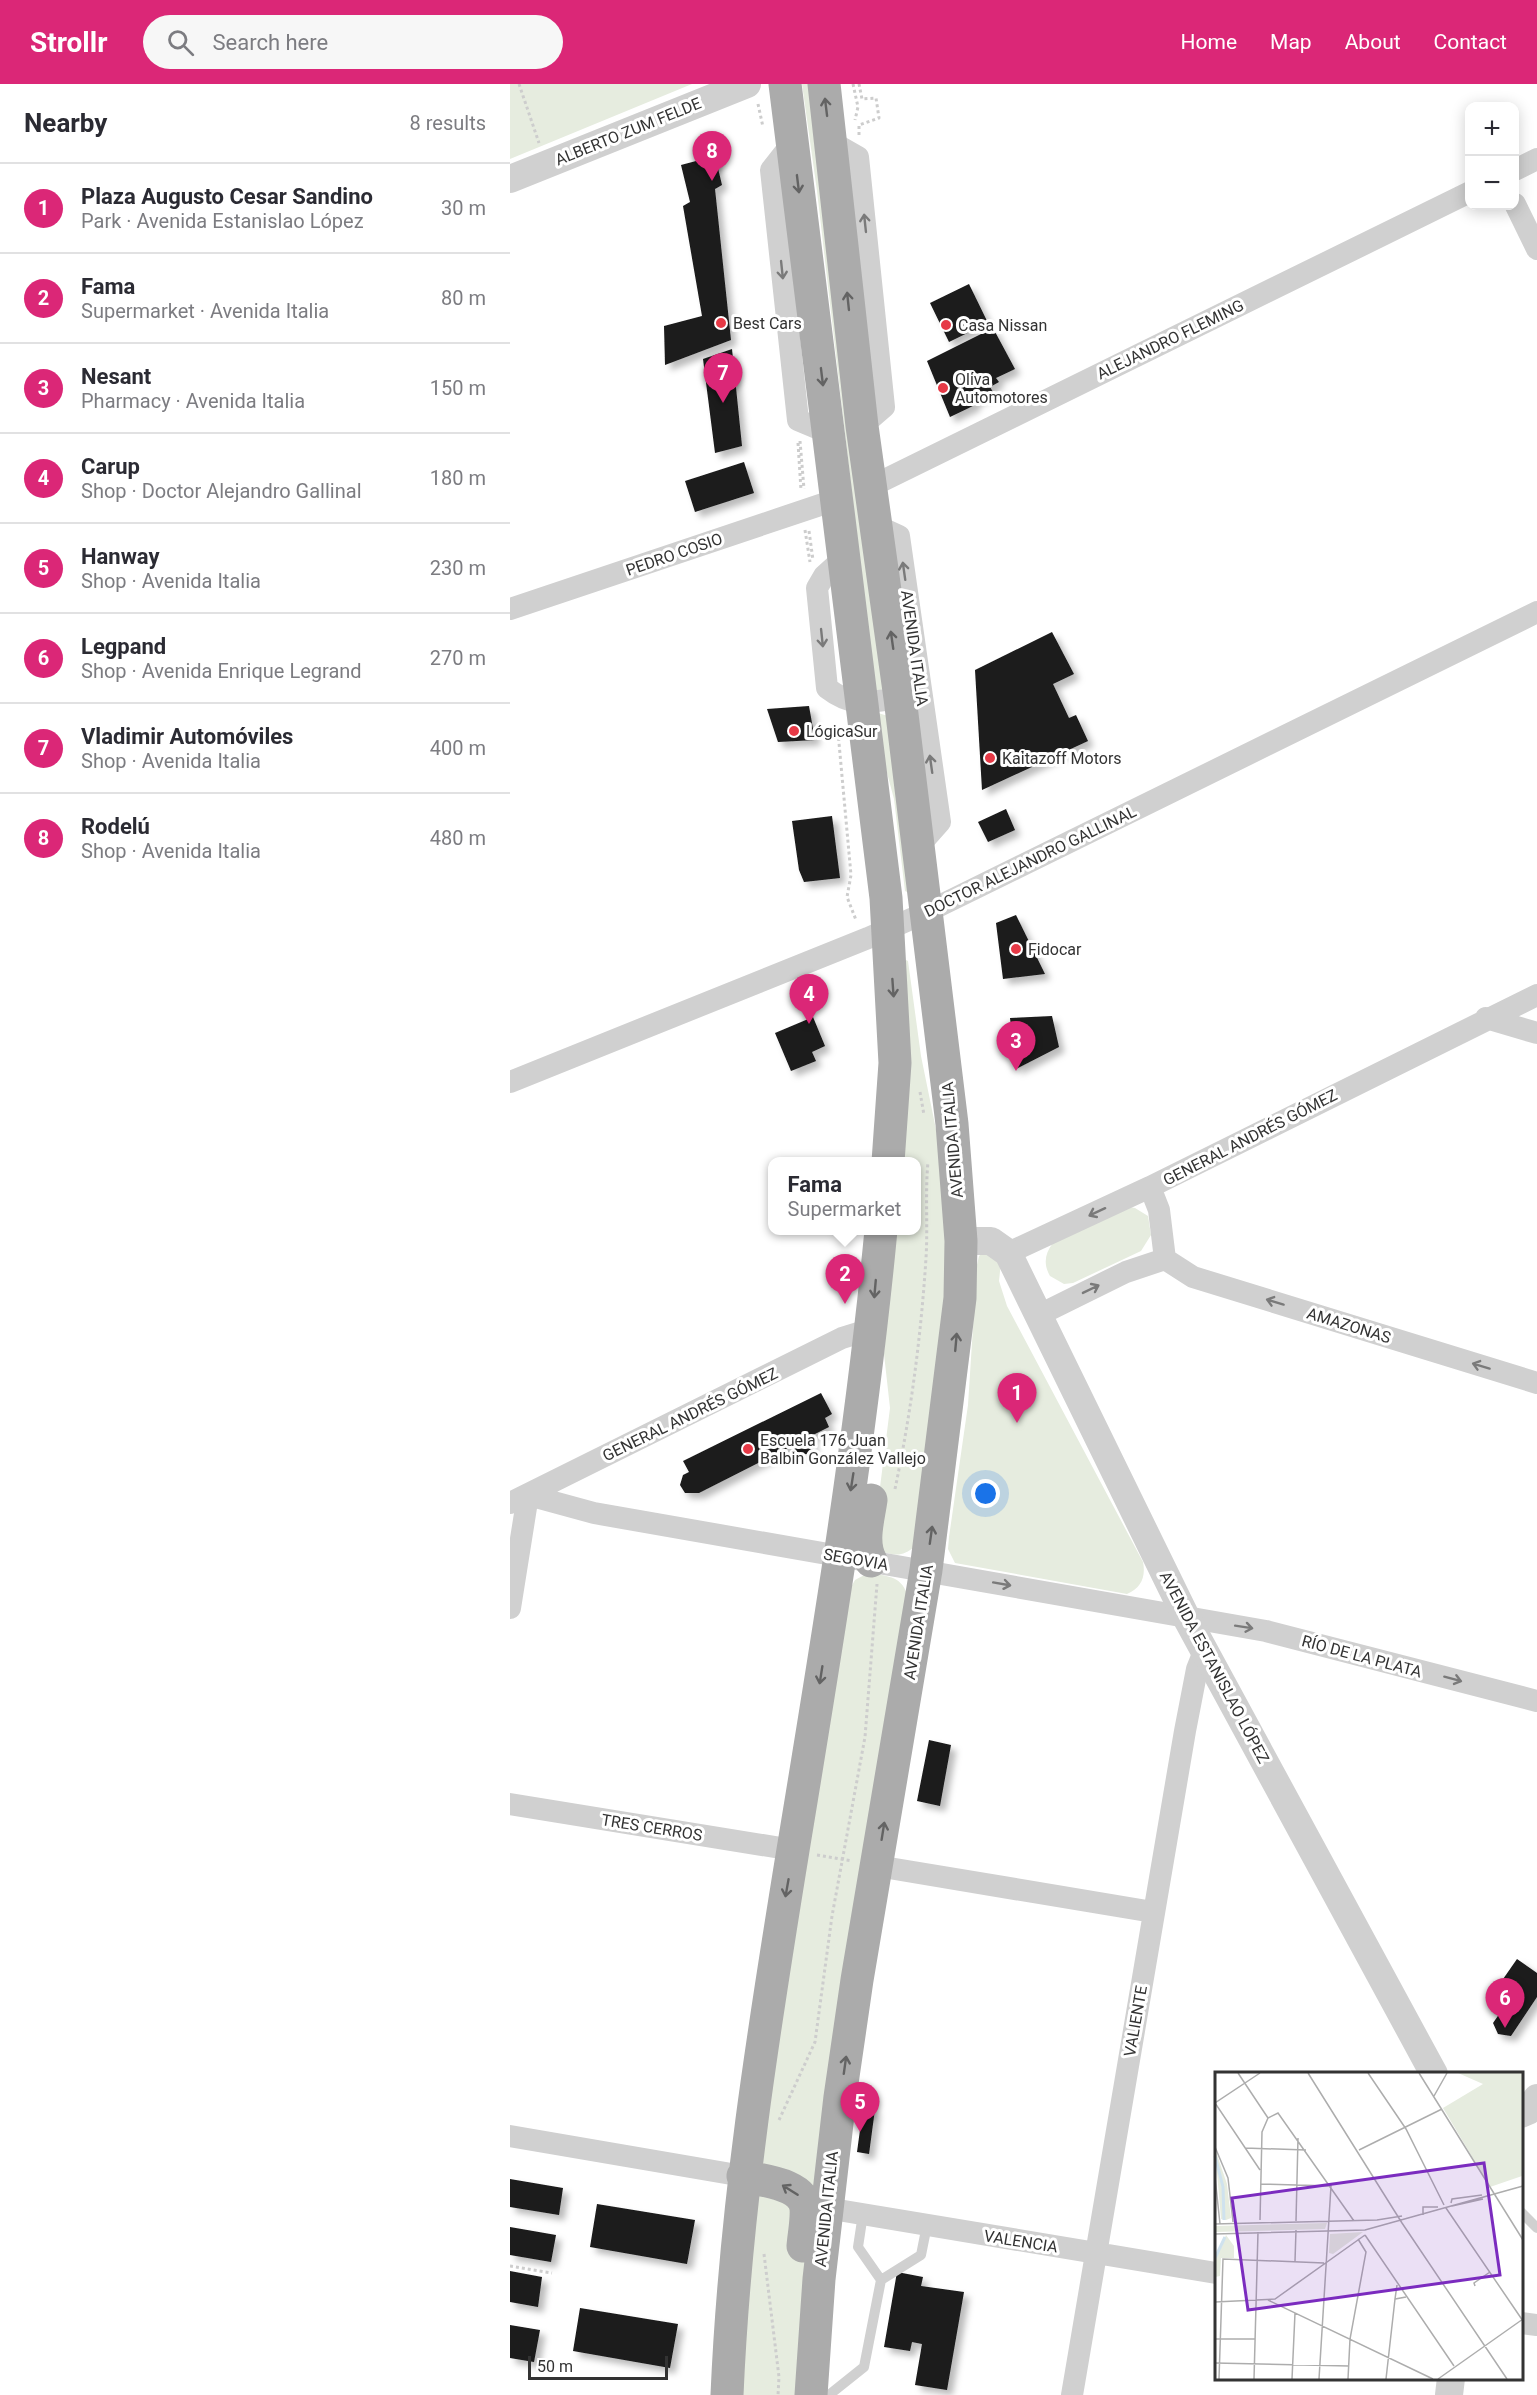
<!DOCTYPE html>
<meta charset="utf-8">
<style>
body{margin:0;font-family:Roboto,sans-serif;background:#f7f7f7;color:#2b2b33}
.controls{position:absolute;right:18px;top:18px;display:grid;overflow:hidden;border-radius:12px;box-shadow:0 3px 15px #0003}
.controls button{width:54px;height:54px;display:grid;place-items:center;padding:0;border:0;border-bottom:2px solid #e1e1e2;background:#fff;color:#2b2b33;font:30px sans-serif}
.scale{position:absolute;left:18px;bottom:15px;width:140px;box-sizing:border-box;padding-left:6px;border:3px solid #333;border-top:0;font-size:16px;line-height:21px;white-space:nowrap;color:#333;-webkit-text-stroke:4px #fff;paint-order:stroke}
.you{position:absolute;left:476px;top:1410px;width:21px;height:21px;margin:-15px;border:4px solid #fff;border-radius:50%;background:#1a73e8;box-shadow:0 0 0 9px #1a73e833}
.badge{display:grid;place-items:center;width:39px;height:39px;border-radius:50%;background:#db2777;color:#fff;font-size:20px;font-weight:700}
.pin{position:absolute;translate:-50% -50px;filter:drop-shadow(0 2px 3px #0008)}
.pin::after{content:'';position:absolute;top:32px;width:21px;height:18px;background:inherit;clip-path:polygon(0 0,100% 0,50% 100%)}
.popup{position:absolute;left:258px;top:1073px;width:153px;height:78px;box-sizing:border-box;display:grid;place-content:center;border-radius:12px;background:#fff;filter:drop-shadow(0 2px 4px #0005);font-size:20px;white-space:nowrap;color:#7c7c81}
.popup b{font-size:22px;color:#2b2b33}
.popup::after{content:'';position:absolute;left:50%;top:100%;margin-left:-12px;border:12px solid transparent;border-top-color:#fff}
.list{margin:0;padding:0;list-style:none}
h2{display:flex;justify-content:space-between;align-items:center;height:78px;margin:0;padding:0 24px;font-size:26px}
h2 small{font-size:20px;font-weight:400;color:#7c7c81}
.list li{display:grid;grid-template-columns:39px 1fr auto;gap:18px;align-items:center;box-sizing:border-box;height:90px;padding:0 24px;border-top:2px solid #e1e1e2}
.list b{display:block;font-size:22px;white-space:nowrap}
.list p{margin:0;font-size:20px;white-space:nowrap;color:#7c7c81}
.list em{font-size:20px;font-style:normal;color:#7c7c81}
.icon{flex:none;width:33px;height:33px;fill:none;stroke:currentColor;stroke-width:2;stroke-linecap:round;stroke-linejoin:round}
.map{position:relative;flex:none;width:1027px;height:2311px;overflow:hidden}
header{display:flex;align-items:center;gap:36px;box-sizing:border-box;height:84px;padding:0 30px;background:#db2777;color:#fff}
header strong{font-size:28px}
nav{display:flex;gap:33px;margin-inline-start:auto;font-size:21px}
.search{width:420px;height:54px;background:#f7f7f7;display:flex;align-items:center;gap:15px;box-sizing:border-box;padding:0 21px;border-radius:33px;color:#7c7c81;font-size:22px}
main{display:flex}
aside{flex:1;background:#fff}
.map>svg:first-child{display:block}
.green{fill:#e6ecdf}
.building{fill:#1a1a1a;filter:url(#shadow)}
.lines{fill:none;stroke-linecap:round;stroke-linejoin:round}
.path{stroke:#cdcdcd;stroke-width:3;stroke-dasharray:3 3;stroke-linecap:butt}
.service{stroke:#d0d0d0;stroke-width:10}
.minor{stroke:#d0d0d0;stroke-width:22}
.tertiary{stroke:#d0d0d0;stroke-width:28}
.primary{stroke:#ababab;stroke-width:33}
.oneway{stroke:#636363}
.oneway2{stroke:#7a7a7a}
.poi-dot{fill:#e63946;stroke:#fff;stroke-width:2}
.labels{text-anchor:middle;stroke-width:6;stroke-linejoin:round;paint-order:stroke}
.street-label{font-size:16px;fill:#333;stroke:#fff}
.poi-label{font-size:16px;fill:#333;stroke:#fff;text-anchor:start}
.inset-river{fill:none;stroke:#cfe2ee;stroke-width:3}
.inset-road{fill:none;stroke:#adadad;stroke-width:1.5}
.view{fill:#7b2cbf;fill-opacity:0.15;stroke:#7b2cbf;stroke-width:3}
.inset-edge{fill:none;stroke:#333;stroke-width:3}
</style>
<header>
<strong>Strollr</strong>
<div class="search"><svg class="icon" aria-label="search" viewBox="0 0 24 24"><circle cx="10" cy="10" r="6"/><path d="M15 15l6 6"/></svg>Search here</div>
<nav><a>Home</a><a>Map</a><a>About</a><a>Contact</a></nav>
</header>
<main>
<aside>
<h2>Nearby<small>8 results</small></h2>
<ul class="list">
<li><span class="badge">1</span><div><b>Plaza Augusto Cesar Sandino</b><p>Park · Avenida Estanislao López</p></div><em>30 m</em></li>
<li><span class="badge">2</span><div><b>Fama</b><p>Supermarket · Avenida Italia</p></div><em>80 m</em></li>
<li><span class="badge">3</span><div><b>Nesant</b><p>Pharmacy · Avenida Italia</p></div><em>150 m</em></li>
<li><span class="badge">4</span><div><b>Carup</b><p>Shop · Doctor Alejandro Gallinal</p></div><em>180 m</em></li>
<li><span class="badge">5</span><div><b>Hanway</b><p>Shop · Avenida Italia</p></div><em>230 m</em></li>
<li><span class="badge">6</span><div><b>Legpand</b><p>Shop · Avenida Enrique Legrand</p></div><em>270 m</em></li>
<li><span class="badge">7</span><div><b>Vladimir Automóviles</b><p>Shop · Avenida Italia</p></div><em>400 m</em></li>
<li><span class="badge">8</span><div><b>Rodelú</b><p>Shop · Avenida Italia</p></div><em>480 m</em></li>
</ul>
</aside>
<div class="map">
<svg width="1027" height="2311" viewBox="0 0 1027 2311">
<defs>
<filter id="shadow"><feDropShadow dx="5.5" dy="5.5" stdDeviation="3" flood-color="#0004"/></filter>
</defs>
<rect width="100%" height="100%" fill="#fff"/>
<path class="green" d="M0 0H182L0 75Z
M292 0H301L374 604 365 610 307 107Z
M368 629 378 632 399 809 395 807 384 715 369 659Z
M396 876 398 877 411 972 431 1070 435 1113 436 1201 405 1462C393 1473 385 1472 370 1467L367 1427 380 1324 374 1270 383 1147 407 1146V1078L392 1077Z
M619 1123 625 1124 638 1132 641 1151 631 1167 563 1199 554 1200 540 1192C533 1180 535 1169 543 1159Z
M474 1168 491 1178 489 1197 497 1222 633 1478C636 1493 631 1504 617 1510L445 1479 438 1465 439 1453 458 1321 467 1181 469 1172Z
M358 1489C375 1492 391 1491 397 1510L289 2311H232L237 2218 262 1983 340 1505 345 1496Z"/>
<path class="building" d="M205 72 212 101 205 105 221 256 155 281 154 242 192 232 173 122 180 118 171 81Z
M459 200 478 239 439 258 420 219Z
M483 244 505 285 486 294 489 298 480 303 483 308 464 317 465 321 440 333 417 277Z
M222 265 232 362 205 369 193 275Z
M234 378 244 409 185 428 175 397Z
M542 548 564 590 543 600 559 634 566 631 578 657 472 706 465 586Z
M299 622 305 656 268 658 257 625Z
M496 725 505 746 478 758 468 738Z
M322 732 330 794 294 798 289 786 282 737Z
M506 831 535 890 493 895 486 839Z
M542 932 549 963 506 985 500 934Z
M303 933 315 962 302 968 306 977 281 987 265 949Z
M311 1309 322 1330 315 1334 319 1343 301 1352 303 1362 298 1370H288L282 1362 189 1409H175L170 1401 173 1391 179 1388 173 1377Z
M419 1656 441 1661 430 1722 407 1717Z
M1007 1875 1027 1889V1913L1001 1952 988 1950 983 1939 997 1919 991 1898Z
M353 2024 365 2025 359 2070 347 2068Z
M0 2095 53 2104 49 2131 0 2123Z
M87 2120 185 2136 177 2180 80 2163Z
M0 2143 46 2151 41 2178 0 2171Z
M0 2187 32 2193 28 2223 0 2218Z
M387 2188 413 2193 411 2202 454 2208 437 2306 405 2301 412 2260 402 2258 400 2267 374 2263Z
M70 2224 168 2240 160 2284 63 2267Z
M0 2241 30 2246 24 2278 0 2274Z"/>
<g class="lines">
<path class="path" d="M9 0 29 59
M343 0 348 23 345 36
M248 20 253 43
M349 51V41L369 34 366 14 352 15 349 0
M290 357 294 405
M288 359 291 406
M295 446 300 478
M299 447 303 476
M328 648 341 791 337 813 346 836
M410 1008 414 1031
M385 1405C401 1329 411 1252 416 1174 418 1142 415 1110 418 1078
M307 1771 342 1777
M269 2036 305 1958 322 1832 355 1653 367 1500
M254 2170 269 2293 268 2311
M0 2182 42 2189"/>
<path class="service" d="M1011 2128 1027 2144
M353 2130 348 2163 371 2196
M319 2311 354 2283 371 2196 411 2171 417 2141"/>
<path class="minor" d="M320 57 348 73 374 323 352 342
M283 58 261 86 288 336 319 349
M1005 86 1027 75
M1005 120 1027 165
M360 403 960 108
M365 441 389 452 430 738 407 764
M335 473 314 492 307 504 317 604C343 624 359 618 390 614
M0 525 328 415
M976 934 1027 949
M0 998 358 854 417 828 1027 528
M640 1103 649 1126 655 1175
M498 1169 640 1103 1027 911
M529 1231 616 1188 655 1175 683 1193 1027 1299
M0 1419 332 1254 361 1245
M0 1524 18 1411 84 1429 756 1547 1027 1617
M0 1720 283 1766
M367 1782 643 1828
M0 2052 233 2092
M316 2124 706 2189
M1011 2239 1027 2241
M562 2311 675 1647 687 1585 695 1565"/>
<path class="tertiary" d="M0 95 237 0
M451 1157H481L498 1169 676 1533 924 1990
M1011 2030 1018 2027 1027 2014
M939 2311 941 2294"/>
<path class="primary" d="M275 0 376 814 385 979 378 1078
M361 1416C358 1437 351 1458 361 1477
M233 2092C252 2097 293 2099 296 2124 297 2136 294 2150 293 2162
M217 2311C225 2125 253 1950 283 1766 317 1560 351 1355 371 1146
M301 2311 309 2195 330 2013 347 1896 416 1486 450 1214 451 1157 442 1040 390 614 352 342 314 0"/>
</g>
<defs><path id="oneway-shaft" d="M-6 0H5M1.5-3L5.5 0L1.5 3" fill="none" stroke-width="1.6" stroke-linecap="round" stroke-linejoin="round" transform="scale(1.5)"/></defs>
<g class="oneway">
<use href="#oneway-shaft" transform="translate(316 23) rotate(-97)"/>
<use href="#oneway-shaft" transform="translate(288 100) rotate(83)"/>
<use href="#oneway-shaft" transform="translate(338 217) rotate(-96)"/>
<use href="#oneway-shaft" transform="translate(312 293) rotate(83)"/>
<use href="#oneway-shaft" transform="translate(382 556) rotate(-98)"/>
<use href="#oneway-shaft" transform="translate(383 904) rotate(86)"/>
<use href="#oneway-shaft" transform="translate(365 1205) rotate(95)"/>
<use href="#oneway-shaft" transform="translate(446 1258) rotate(-85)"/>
<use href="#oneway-shaft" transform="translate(342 1398) rotate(99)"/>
<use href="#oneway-shaft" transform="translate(421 1451) rotate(-82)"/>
<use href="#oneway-shaft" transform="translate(311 1591) rotate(99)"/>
<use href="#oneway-shaft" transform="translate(373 1747) rotate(-81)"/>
<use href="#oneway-shaft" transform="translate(277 1804) rotate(100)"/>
<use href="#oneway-shaft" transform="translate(335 1981) rotate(-82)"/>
<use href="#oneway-shaft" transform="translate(280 2106) rotate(-148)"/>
</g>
<g class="oneway2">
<use href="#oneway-shaft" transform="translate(355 139) rotate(-96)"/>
<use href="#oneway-shaft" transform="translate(272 186) rotate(84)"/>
<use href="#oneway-shaft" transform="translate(394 487) rotate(-98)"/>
<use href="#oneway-shaft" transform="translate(312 554) rotate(84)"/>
<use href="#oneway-shaft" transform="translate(421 680) rotate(-98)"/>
<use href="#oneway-shaft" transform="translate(587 1128) rotate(155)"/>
<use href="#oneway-shaft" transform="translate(581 1205) rotate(-26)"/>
<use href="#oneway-shaft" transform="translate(765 1218) rotate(-163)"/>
<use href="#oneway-shaft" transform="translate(971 1282) rotate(-163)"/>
<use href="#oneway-shaft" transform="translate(492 1500) rotate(10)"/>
<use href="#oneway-shaft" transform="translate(734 1543) rotate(9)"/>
<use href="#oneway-shaft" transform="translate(943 1595) rotate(15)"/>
</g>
<g class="poi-dot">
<circle cx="211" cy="239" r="6"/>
<circle cx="436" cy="241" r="6"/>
<circle cx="433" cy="304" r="6"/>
<circle cx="284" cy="647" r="6"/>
<circle cx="480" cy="674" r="6"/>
<circle cx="506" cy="865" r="6"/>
<circle cx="238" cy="1365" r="6"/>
</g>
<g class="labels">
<g class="street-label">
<text transform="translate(118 47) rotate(-22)" y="6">ALBERTO ZUM FELDE</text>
<text transform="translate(660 255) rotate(-26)" y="6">ALEJANDRO FLEMING</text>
<text transform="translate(164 470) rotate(-19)" y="6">PEDRO COSIO</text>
<text transform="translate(405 564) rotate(82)" y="6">AVENIDA ITALIA</text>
<text transform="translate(520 777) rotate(-26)" y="6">DOCTOR ALEJANDRO GALLINAL</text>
<text transform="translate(740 1053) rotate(-27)" y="6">GENERAL ANDRÉS GÓMEZ</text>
<text transform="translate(442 1056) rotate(-95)" y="6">AVENIDA ITALIA</text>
<text transform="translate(839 1241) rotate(17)" y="6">AMAZONAS</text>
<text transform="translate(180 1330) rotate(-26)" y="6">GENERAL ANDRÉS GÓMEZ</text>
<text transform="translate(346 1475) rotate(10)" y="6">SEGOVIA</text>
<text transform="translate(408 1538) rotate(-81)" y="6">AVENIDA ITALIA</text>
<text transform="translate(852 1572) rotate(15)" y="6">RÍO DE LA PLATA</text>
<text transform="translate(705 1583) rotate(62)" y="6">AVENIDA ESTANISLAO LÓPEZ</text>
<text transform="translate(142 1743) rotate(9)" y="6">TRES CERROS</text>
<text transform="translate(625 1937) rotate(-80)" y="6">VALIENTE</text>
<text transform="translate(316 2125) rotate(-84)" y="6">AVENIDA ITALIA</text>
<text transform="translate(511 2157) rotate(9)" y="6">VALENCIA</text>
</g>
<g class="poi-label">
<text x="223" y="245">Best Cars</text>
<text x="448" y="247">Casa Nissan</text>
<text x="445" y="301">Oliva<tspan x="445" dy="18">Automotores</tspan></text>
<text x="296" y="653">LógicaSur</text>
<text x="492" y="680">Kaitazoff Motors</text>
<text x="518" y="871">Fidocar</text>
<text x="250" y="1362">Escuela 176 Juan<tspan x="250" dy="18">Balbin González Vallejo</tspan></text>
</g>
</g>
<g transform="translate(705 1988)">
<rect width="308" height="308" fill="#fff"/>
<path d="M243 1H307V104L275 115 228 36 268 12ZM0 77 12 112 16 146 11 148 6 147ZM112 151 110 157 0 160V154ZM148 160 118 182 114 181 115 162ZM11 163 19 174V186H6L5 204 0 205V189Z" fill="#e6ecdf"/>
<path class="inset-river" d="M0 84 8 115 9 148M0 186 10 165"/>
<path class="inset-road" d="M23 1 53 46M45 1 0 31 45 98M93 1 187 151 292 307M153 1 191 57 229 133M204 1 308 168M219 24 232 1M0 75 13 106 18 150M30 76 91 78M144 78 227 37M0 105 5 152M46 112 116 114 104 307M236 131 237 127 267 123M237 134 268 127M231 136 308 249M208 143V135H223M45 148 47 60 53 46 63 41 139 149M81 149 83 66M0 152 162 148 187 144M0 162 150 158 308 114M150 163 239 294M80 189 81 158M182 213 180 227 191 225M260 214 259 211 275 200M53 228 218 307M0 230 60 227 150 163M0 267H40M0 291 134 294M4 307 8 187 109 191M39 307 43 160M77 307 80 241M133 307 135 267 151 180 143 167M171 307 180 227M223 307 308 247"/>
<path class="view" d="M269 91 285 203 33 238 17 126Z"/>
<rect width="308" height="308" class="inset-edge"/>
</g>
</svg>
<div class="controls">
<button>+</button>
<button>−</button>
</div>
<div class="scale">50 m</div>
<div class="you"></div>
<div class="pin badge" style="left:507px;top:1339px">1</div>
<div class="pin badge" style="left:335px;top:1220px">2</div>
<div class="popup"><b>Fama</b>Supermarket</div>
<div class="pin badge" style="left:506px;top:987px">3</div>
<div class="pin badge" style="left:299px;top:940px">4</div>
<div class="pin badge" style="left:350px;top:2048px">5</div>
<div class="pin badge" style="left:995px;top:1944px">6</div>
<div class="pin badge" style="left:213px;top:319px">7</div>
<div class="pin badge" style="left:202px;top:97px">8</div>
</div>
</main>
